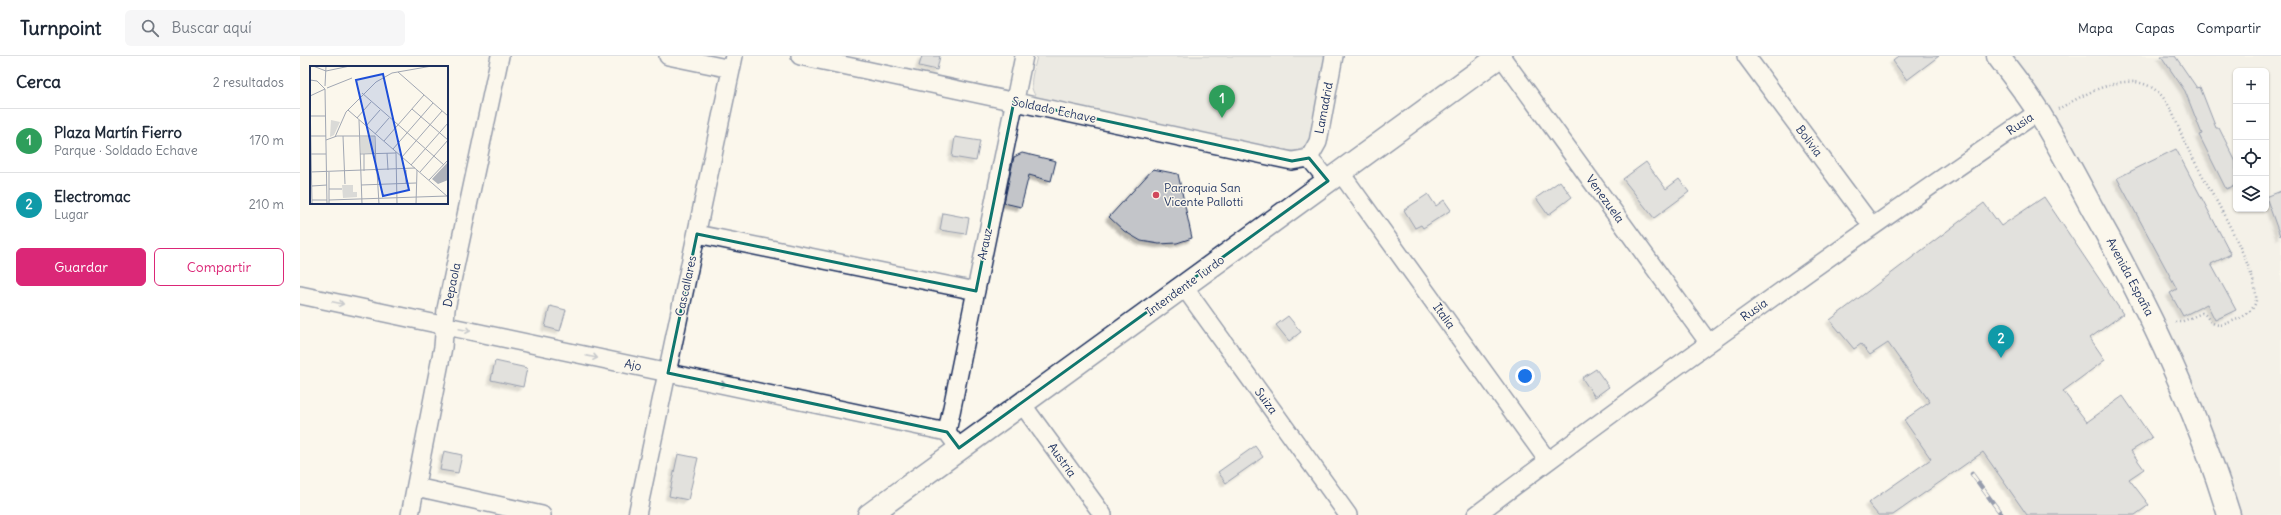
<!DOCTYPE html>
<html lang="es">
<meta charset="utf-8">
<style>
body{margin:0;font-family:Delius,sans-serif;background:#f6f6f7;color:#1f2937}
.controls{position:absolute;right:12px;top:12px;display:grid;overflow:hidden;border-radius:6px;box-shadow:0 1px 3px #0004}
.controls button{width:36px;height:36px;display:grid;place-items:center;padding:0;border:0;border-bottom:1px solid #e0e1e3;background:#fff;color:#1f2937;font:20px sans-serif}
.you{position:absolute;left:1225px;top:320px;width:14px;height:14px;margin:-10px;border:3px solid #fff;border-radius:50%;background:#1a73e8;box-shadow:0 0 0 6px #1a73e833}
.badge{display:grid;place-items:center;width:26px;height:26px;border-radius:50%;background:#db2777;color:#fff;font-size:13px;font-weight:700}
.pin{position:absolute;translate:-50% -33px;filter:drop-shadow(0 1px 2px #0008)}
.pin::after{content:'';position:absolute;top:21px;width:14px;height:12px;background:inherit;clip-path:polygon(0 0,100% 0,50% 100%)}
.list{margin:0;padding:0;list-style:none}
h2{display:flex;justify-content:space-between;align-items:center;height:52px;margin:0;padding:0 16px;font-size:17px}
h2 small{font-size:13px;font-weight:400;color:#747a83}
.list li{display:grid;grid-template-columns:26px 1fr auto;gap:12px;align-items:center;box-sizing:border-box;height:64px;padding:0 16px;border-top:1px solid #e0e1e3}
.list b{display:block;font-size:15px;white-space:nowrap}
.list p{margin:0;font-size:13px;white-space:nowrap;color:#747a83}
.list em{font-size:13px;font-style:normal;color:#747a83}
.actions{display:flex;gap:8px;padding:12px 16px}
.actions a{flex:1;padding:9px 0;border:1px solid #db2777;border-radius:6px;text-align:center;font-size:14px;color:#db2777}
.actions .main{background:#db2777;color:#fff}
.icon{flex:none;width:22px;height:22px;fill:none;stroke:currentColor;stroke-width:2;stroke-linecap:round;stroke-linejoin:round}
.map{position:relative;flex:none;width:1981px;height:459px;overflow:hidden}
header{display:flex;align-items:center;gap:24px;box-sizing:border-box;height:56px;padding:0 20px;background:#fff;border-bottom:1px solid #e0e1e3}
header strong{font-size:19px}
nav{display:flex;gap:22px;margin-inline-start:auto;font-size:14px}
.search{width:280px;height:36px;background:#f6f6f7;display:flex;align-items:center;gap:10px;box-sizing:border-box;padding:0 14px;border-radius:6px;color:#747a83;font-size:15px}
main{display:flex}
aside{flex:1;background:#fff}
.map>svg:first-child{display:block}
.built{fill:#eae8e2;fill-rule:evenodd}
.green{fill:#dadad7;stroke:#7a849a}
.building{fill:#c3c5c9;stroke:#1b2f5e;filter:url(#shadow)}
.lines{fill:none;stroke-linecap:round;stroke-linejoin:round}
.street-casing{stroke:#1b2f5e;stroke-width:20}
.secondary-casing{stroke:#1b2f5e;stroke-width:25}
.path{stroke:#1b2f5e;stroke-width:2.5;stroke-dasharray:1 3;stroke-linecap:butt}
.street{stroke:#fbf7ec;stroke-width:17}
.secondary{stroke:#fbf7ec;stroke-width:22}
.rail-casing{stroke:#1b2f5e;stroke-width:4.5}
.rail{stroke:#fbf7ec;stroke-width:3;stroke-dasharray:9;stroke-linecap:butt}
.oneway{stroke:#8b93a5}
.marked{fill:none;stroke:#0f766e;stroke-width:3;stroke-linejoin:round}
.poi-dot{fill:#d1495b;stroke:#fbf7ec;stroke-width:1.5}
.labels{text-anchor:middle;stroke-width:3;stroke-linejoin:round;paint-order:stroke}
.street-label{font-size:12px;fill:#1b2f5e;stroke:#fbf7ec}
.poi-label{font-size:12px;fill:#1b2f5e;stroke:#fbf7ec;text-anchor:start}
.inset-road{fill:none;stroke:#a1a7b3;stroke-width:1}
.view{fill:#1d4ed8;fill-opacity:0.15;stroke:#1d4ed8;stroke-width:2}
.inset-edge{fill:none;stroke:#1b2f5e;stroke-width:2}
</style>
<header>
<strong>Turnpoint</strong>
<div class="search"><svg class="icon" aria-label="search" viewBox="0 0 24 24"><circle cx="10" cy="10" r="6"/><path d="M15 15l6 6"/></svg>Buscar aquí</div>
<nav><a>Mapa</a><a>Capas</a><a>Compartir</a></nav>
</header>
<main>
<aside>
<h2>Cerca<small>2 resultados</small></h2>
<ul class="list">
<li><span class="badge" style="background:#2e9e5b">1</span><div><b>Plaza Martín Fierro</b><p>Parque · Soldado Echave</p></div><em>170 m</em></li>
<li><span class="badge" style="background:#0f9aa8">2</span><div><b>Electromac</b><p>Lugar</p></div><em>210 m</em></li>
</ul>
<div class="actions"><a class="main">Guardar</a><a>Compartir</a></div>
</aside>
<div class="map">
<svg width="1981" height="459" viewBox="0 0 1981 459">
<defs>
<filter id="shadow"><feDropShadow dx="-3.5" dy="3.5" stdDeviation="1" flood-color="#0004"/></filter>
</defs>
<rect width="100%" height="100%" fill="#fbf7ec"/>
<filter id="ink" filterUnits="userSpaceOnUse"><feTurbulence type="fractalNoise" baseFrequency=".025" numOctaves="2"/><feDisplacementMap in="SourceGraphic" scale="8" xChannelSelector="R" yChannelSelector="G"/><feConvolveMatrix kernelMatrix="1 2 1 2 8 2 1 2 1" color-interpolation-filters="sRGB"/></filter>
<g filter="url(#ink)">
<path class="built" d="M1697 0H1981V459H1927L1874 310ZM1936 15H1966V153H1936Z"/>
<path class="green" d="M737 0H1027L1010 81C1005 92 1002 95 990 95L740 44C725 33 734 16 737 0Z"/>
<path class="building" d="M622 0H640L637 14 619 10Z
M1599 0H1639L1607 24 1593 5Z
M1861 0H1875L1897 32 1900 31 1916 72H1919L1936 106V129L1926 133 1899 79 1902 78 1885 35Z
M655 81 680 85 676 105 652 101Z
M1876 93 1931 198 1911 208 1936 254 1915 264 1907 248 1883 260 1870 237 1877 233 1817 122Z
M722 97 756 105 751 125 729 119 721 151 704 147 714 101Z
M1346 106 1366 133 1379 123 1389 136 1354 162 1323 123Z
M853 113 878 118 892 182 877 187 859 188 841 185 824 175 809 161Z
M1260 125 1272 141 1248 159 1236 142Z
M1981 135V179L1980 180 1966 141Z
M1128 138 1136 150 1144 144 1151 154 1123 172 1121 169 1115 172 1104 154Z
M1744 141 1823 258 1790 282 1805 304 1763 335 1787 366 1823 340 1852 382 1831 395 1844 413 1829 423 1849 449 1835 459H1727L1683 396 1593 459H1578L1568 447 1631 403 1604 364 1630 346 1588 287 1570 299 1561 288 1554 293 1530 264 1684 147 1701 170Z
M643 157 669 162 666 178 640 174Z
M250 250 266 254 260 275 245 271Z
M988 260 1001 276 989 285 976 269Z
M195 305 227 312 223 331 191 324Z
M1296 313 1309 331 1295 341 1282 322Z
M955 390 963 401 926 427 918 416Z
M144 395 162 399 158 417 140 414Z
M378 398 398 402 388 444 369 440Z"/>
<g class="lines">
<g class="street-casing">
<path id="street" d="M368 0 431 13
M500 0 992 105 1009 102
M1201 0 1408 286
M1446 0 1572 170
M1009 102 1018 86 1034 0
M1009 102 1028 125
M1040 116 1248 405
M397 178 676 235
M884 231 1048 459
M0 239 647 376 659 392
M722 348 803 459
M647 376 724 0
M116 431 242 459
M110 459 143 291 146 253 200 0
M337 459 434 0
M1176 459C1360 320 1548 186 1738 56"/>
</g>
<g class="secondary-casing">
<path id="secondary" d="M1698 0C1712 19 1727 37 1739 57 1758 88 1775 120 1792 152 1848 250 1896 351 1929 459
M569 459 1200 0"/>
</g>
<path class="path" d="M1758 53C1783 40 1820 16 1849 30 1872 41 1877 73 1888 93 1904 124 1959 214 1956 244 1955 253 1945 260 1938 263 1931 265 1922 271 1915 268 1908 266 1908 259 1902 257L1881 266H1873"/>
<use href="#street" class="street"/>
<use href="#secondary" class="secondary"/>
<g class="rail-casing">
<path id="rail" d="M1672 418 1702 459"/>
</g>
<use href="#rail" class="rail"/>
</g>
<defs><path id="oneway-shaft" d="M-6 0H5M1.5-3L5.5 0L1.5 3" fill="none" stroke-width="1.6" stroke-linecap="round" stroke-linejoin="round"/></defs>
<g class="oneway">
<use href="#oneway-shaft" transform="translate(38 247) rotate(12)"/>
<use href="#oneway-shaft" transform="translate(165 274) rotate(12)"/>
<use href="#oneway-shaft" transform="translate(292 301) rotate(12)"/>
<use href="#oneway-shaft" transform="translate(420 328) rotate(12)"/>
</g>
</g>
<path d="M0 0H1981V459H0ZM714 45 992 105 1009 102 1028 125 659 392 647 376 368 317 397 178 676 235Z" fill="#fbf7ec" fill-opacity=".55" fill-rule="evenodd"/>
<path class="marked" d="M714 45 992 105 1009 102 1028 125 659 392 647 376 368 317 397 178 676 235Z"/>
<circle class="poi-dot" cx="856" cy="139" r="4"/>
<g class="labels">
<g class="street-label">
<text transform="translate(1024 52) rotate(-79)" y="4">Lamadrid</text>
<text transform="translate(754 54) rotate(12)" y="4">Soldado Echave</text>
<text transform="translate(1720 68) rotate(-34)" y="4">Rusia</text>
<text transform="translate(1509 85) rotate(53)" y="4">Bolivia</text>
<text transform="translate(1305 143) rotate(54)" y="4">Venezuela</text>
<text transform="translate(685 188) rotate(-79)" y="4">Arauz</text>
<text transform="translate(1830 221) rotate(62)" y="4">Avenida España</text>
<text transform="translate(152 229) rotate(-78)" y="4">Depaola</text>
<text transform="translate(386 230) rotate(-78)" y="4">Cascallares</text>
<text transform="translate(885 230) rotate(-36)" y="4">Intendente Turdo</text>
<text transform="translate(1454 254) rotate(-35)" y="4">Rusia</text>
<text transform="translate(1144 260) rotate(54)" y="4">Italia</text>
<text transform="translate(333 309) rotate(12)" y="4">Ajo</text>
<text transform="translate(966 345) rotate(54)" y="4">Suiza</text>
<text transform="translate(762 404) rotate(54)" y="4">Austria</text>
</g>
<g class="poi-label">
<text x="864" y="136">Parroquia San<tspan x="864" dy="14">Vicente Pallotti</tspan></text>
</g>
</g>
<g transform="translate(10 10)">
<rect width="138" height="138" fill="#fbf7ec"/>
<path d="M21 54 30 56 24 69 20 71ZM64 70 65 87H51L50 71ZM32 119H43V126H47V131L33 132Z" fill="#dadad7"/>
<path d="M138 96V114L128 118 122 113Z" fill="#afb3bb"/>
<path class="inset-road" d="M3 0 16 5 40 0M88 6 138 50M0 14 7 15 15 23M15 20 16 0M17 22 42 12M15 23 17 138M52 27 134 99M102 43 138 74 110 106M38 44 138 131M1 50H16M47 52 61 36M49 54 52 138M56 60 70 44M65 68 79 52M0 70H16M33 70 35 118M65 70 66 105M25 71 36 46 66 16 82 7 122 0M16 74 27 70H65M74 75 114 29M83 83 123 37M86 86 87 138M77 87 78 104M1 88H16M50 88 86 87M54 88V105M92 91 132 45M101 99 138 57M96 104V118M67 105 69 138M0 106 105 102M19 106V138M119 114 138 94M51 119 106 117M2 120 17 119M19 123H32M2 134H17M19 134 137 130M2 138 0 30 15 23M106 138 107 104"/>
<path class="view" d="M73 8 99 124 73 130 46 14Z"/>
<rect width="138" height="138" class="inset-edge"/>
</g>
</svg>
<div class="controls">
<button>+</button>
<button>−</button>
<button><svg class="icon" aria-label="locate" viewBox="0 0 24 24"><circle cx="12" cy="12" r="6"/><path d="M12 2v4M12 18v4M2 12h4M18 12h4"/></svg></button>
<button><svg class="icon" aria-label="layers" viewBox="0 0 24 24"><path d="M12 4l9 5-9 5-9-5zM3 14l9 5 9-5"/></svg></button>
</div>
<div class="you"></div>
<div class="pin badge" style="left:922px;top:62px;background:#2e9e5b">1</div>
<div class="pin badge" style="left:1701px;top:302px;background:#0f9aa8">2</div>
</div>
</main>
